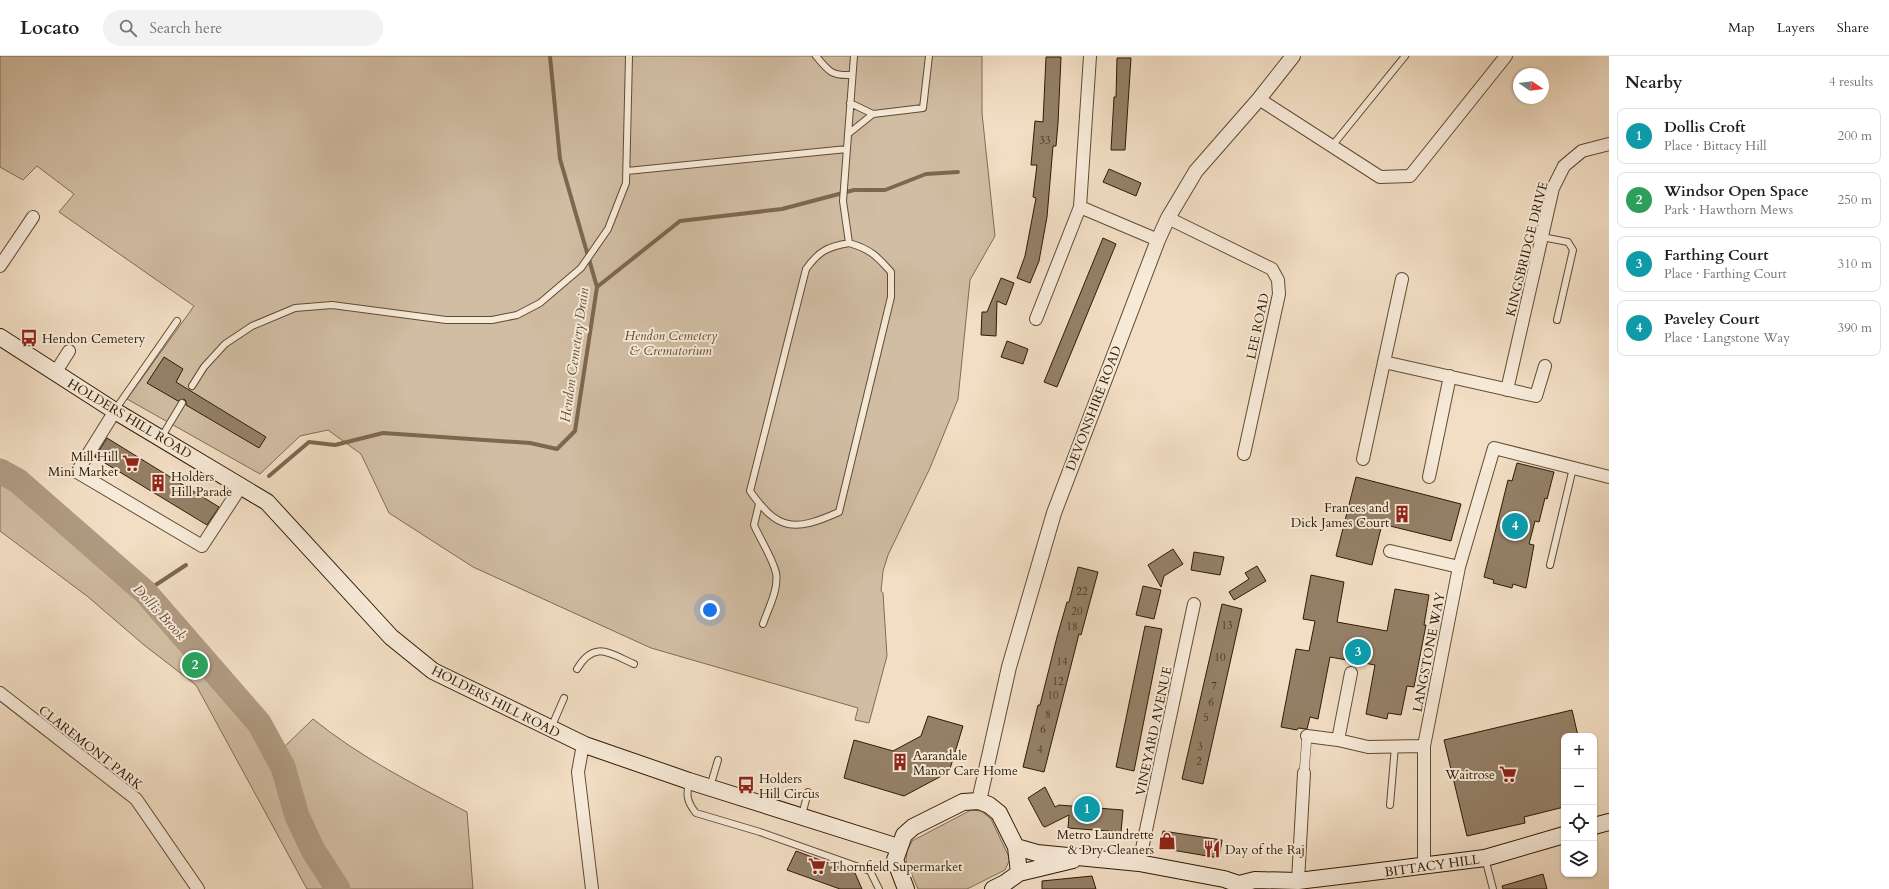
<!DOCTYPE html>
<meta charset="utf-8">
<style>
body{margin:0;font-family:Cardo,serif;background:#f2f2f2;color:#202124}
.controls{position:absolute;right:12px;bottom:12px;display:grid;overflow:hidden;border-radius:8px;box-shadow:0 1px 3px #0004}
.controls button{width:36px;height:36px;display:grid;place-items:center;padding:0;border:0;border-bottom:1px solid #e0e0e0;background:#fff;color:#202124;font:20px sans-serif}
.compass{position:absolute;left:1513px;top:12px;width:36px;height:36px;border-radius:50%;background:#fff;box-shadow:0 1px 3px #0004;rotate:103deg}
.you{position:absolute;left:710px;top:554px;width:14px;height:14px;margin:-10px;border:3px solid #fff;border-radius:50%;background:#1a73e8;box-shadow:0 0 0 6px #1a73e833}
.badge{display:grid;place-items:center;width:26px;height:26px;border-radius:50%;background:#8f2418;color:#fff;font-size:13px;font-weight:700}
.pin{position:absolute;translate:-50% -50%;border:2px solid #fff;box-shadow:0 1px 4px #0006}
.list{margin:0;padding:0;list-style:none}
h2{display:flex;justify-content:space-between;align-items:center;height:52px;margin:0;padding:0 16px;font-size:17px}
h2 small{font-size:13px;font-weight:400;color:#757577}
.list li{display:grid;grid-template-columns:26px 1fr auto;gap:12px;align-items:center;box-sizing:border-box;height:56px;margin:0 8px 8px;padding:0 8px;border:1px solid #e0e0e0;border-radius:8px}
.list b{display:block;font-size:15px;white-space:nowrap}
.list p{margin:0;font-size:13px;white-space:nowrap;color:#757577}
.list em{font-size:13px;font-style:normal;color:#757577}
.icon{flex:none;width:22px;height:22px;fill:none;stroke:currentColor;stroke-width:2;stroke-linecap:round;stroke-linejoin:round}
.map{position:relative;flex:none;width:1609px;height:833px;overflow:hidden}
header{display:flex;align-items:center;gap:24px;box-sizing:border-box;height:56px;padding:0 20px;background:#fff;border-bottom:1px solid #e0e0e0}
header strong{font-size:19px}
nav{display:flex;gap:22px;margin-inline-start:auto;font-size:14px}
.search{width:280px;height:36px;background:#f2f2f2;display:flex;align-items:center;gap:10px;box-sizing:border-box;padding:0 14px;border-radius:22px;color:#757577;font-size:15px}
main{display:flex}
aside{flex:1;background:#fff}
.map>svg:first-child{display:block}
.green{fill:#d1bda3;stroke:#806c52}
.lines{fill:none;stroke-linecap:round;stroke-linejoin:round}
.stream{stroke:#7c674f;stroke-width:4}
.river{stroke:#b09b82;stroke-width:25}
.building{fill:#948067;stroke:#2f1a02}
.service-casing{stroke:#604b32;stroke-width:8}
.pedestrian-casing{stroke:#604b32;stroke-width:10}
.minor-casing{stroke:#604b32;stroke-width:14}
.tertiary-casing{stroke:#604b32;stroke-width:16}
.secondary-casing{stroke:#2f1a02;stroke-width:18}
.service{stroke:#f7ead9;stroke-width:6}
.pedestrian{stroke:#f7ead9;stroke-width:9}
.minor{stroke:#f7ead9;stroke-width:12}
.tertiary{stroke:#f7ead9;stroke-width:14}
.secondary{stroke:#f7ead9;stroke-width:16}
.labels{text-anchor:middle;stroke-width:4;stroke-linejoin:round;paint-order:stroke}
.number-label{font-size:11px;fill:#48341b}
.street-label{font-size:13px;fill:#2f1a02;stroke:#f7ead9}
.park-label{font-size:13px;font-style:italic;fill:#604b32;stroke:#f7ead9}
.poi-label{font-size:13px;fill:#2f1a02;stroke:#f7ead9;text-anchor:start}
.water-label{font-size:14px;font-style:italic;fill:#634e35;stroke:#f7ead9}
</style>
<header>
<strong>Locato</strong>
<div class="search"><svg class="icon" aria-label="search" viewBox="0 0 24 24"><circle cx="10" cy="10" r="6"/><path d="M15 15l6 6"/></svg>Search here</div>
<nav><a>Map</a><a>Layers</a><a>Share</a></nav>
</header>
<main>
<div class="map">
<svg width="1609" height="833" viewBox="0 0 1609 833">
<rect width="100%" height="100%" fill="#f2dec4"/>
<filter id="stains"><feTurbulence type="fractalNoise" baseFrequency=".005" numOctaves="4"/><feColorMatrix values="0 0 0 0 .2 0 0 0 0 .09 0 0 0 0 .02 0 0 0 .5 -.17"/></filter>
<radialGradient id="worn" r=".72"><stop offset=".6" stop-color="#630" stop-opacity="0"/><stop offset="1" stop-color="#630" stop-opacity=".3"/></radialGradient>
<path class="green" d="M0 0H982V57L995 180 970 224 958 343 930 412 888 499 883 515 881 535 883 537 887 600 869 667 855 664 858 652 651 592 473 511 389 457 361 398 328 374 300 380 260 418 127 343 194 250 59 156 74 138 37 110 23 124 0 111Z
M0 408 53 447 168 547 260 656 282 693 313 663C360 701 413 728 467 756L473 833H307L196 629 144 589 87 540 0 475Z
M971 754 981 755 991 763 1010 803 1005 814 967 833H918L906 805 907 795 912 785Z"/>
<g class="lines">
<path class="stream" d="M597 231 680 165 782 153 854 134H885L926 118 958 116
M269 420 309 386 335 389 383 377 530 387 557 393 575 375 597 231 560 103 550 0
M145 536 186 509"/>
<path class="river" d="M0 415 18 425 145 536 259 667 283 711 297 760 313 794 338 833"/>
</g>
<path class="building" d="M1046 1H1061L1058 67 1056 90H1053L1047 161 1039 205 1030 227 1017 222 1025 200 1036 142 1033 141 1037 109H1031L1035 65 1043 66Z
M1117 2H1131L1125 94H1111L1114 41H1116Z
M1109 113 1141 127 1136 140 1103 126Z
M1103 182 1116 188 1057 331 1044 326Z
M1001 222 1014 227 1006 249 997 245 996 280 981 279 982 256H987Z
M1007 285 1028 293 1023 308 1001 301Z
M164 301 183 313 176 326 266 381 259 392 186 349V345L184 343 178 345 147 327Z
M107 382 219 451 207 469 95 401Z
M1517 407 1554 416 1547 443 1545 442 1539 466 1535 465 1529 488 1534 489 1526 532 1513 528 1512 532 1493 527 1494 524 1484 521 1508 424 1512 425Z
M1356 421 1461 448 1451 485 1382 468 1372 509 1336 500Z
M1173 493 1183 508 1164 520 1161 531 1148 509Z
M1194 496 1224 501 1220 519 1191 514Z
M1257 510 1266 525 1234 544 1229 536 1249 523 1245 517Z
M1078 511 1098 516 1081 579 1079 578 1044 716 1023 711 1038 649H1040L1057 581 1067 546H1069Z
M1311 519 1344 526 1337 566 1387 575 1395 533 1429 539 1424 569H1426L1414 631 1407 630 1401 659 1388 657 1387 663 1366 658 1375 609 1330 601 1318 663 1310 661 1307 673 1298 672 1297 674 1281 671 1296 593 1309 595 1315 565 1303 563Z
M1143 530 1161 534 1154 563 1136 559Z
M1222 548 1242 553 1203 728 1182 723Z
M1145 570 1162 573 1134 715 1116 711Z
M1572 654 1578 680H1564V751L1524 761 1525 767 1467 780 1444 684Z
M928 660 963 670 949 716 904 740 844 722 854 684 893 695 921 680Z
M1045 731 1055 751 1059 749 1123 754 1121 776 1068 772 1069 759 1045 771 1043 770 1028 742Z
M1163 775 1222 784 1219 802 1160 792Z
M796 795 855 817 862 833H840L787 814Z
M1543 818 1547 833H1503L1502 830Z
M1092 820 1096 833H1042V825Z"/>
<g class="lines">
<g class="service-casing">
<path id="service" d="M816 0C829 16 832 20 852 19
M850 47 873 58
M848 78 873 58 923 52 929 0
M1332 90 1405 0
M627 115 847 93
M1542 181 1568 186 1573 194 1557 264
M849 187C870 193 877 200 891 216V241L839 456C794 476 778 475 750 435L806 213C819 195 827 191 849 187Z
M849 187 843 145 854 0
M192 330 204 311 225 288 252 270 295 252 332 249 446 264H492L517 259 540 247 581 212 608 173 626 127 629 0
M115 354 177 265
M161 382 182 347
M759 448 754 469C760 483 773 503 776 517 779 533 768 553 763 568
M1550 509 1573 412
M577 613C594 584 609 597 634 608
M551 672 564 642
M689 726C686 739 687 746 696 757L760 776 870 815 879 833
M710 731 718 704
M1390 749 1395 690
M802 759 808 736
M1485 802 1493 833"/>
</g>
<g class="pedestrian-casing">
<path id="pedestrian" d="M1304 717 1307 680"/>
</g>
<g class="minor-casing">
<path id="minor" d="M1259 43 1380 121 1410 120 1506 0
M1080 151 1158 184
M1168 162 1272 213 1278 224 1279 238 1244 398
M0 210 33 161
M1036 263 1080 151 1090 0
M1384 306 1536 340 1545 310
M55 317 69 295
M1507 334 1553 132 1564 110 1582 95 1609 88
M115 355 77 416 202 490 242 429
M1363 403 1402 223
M1429 421 1450 320
M1390 495 1459 511
M0 637 136 743 198 833
M1307 680 1338 684 1368 691 1424 690
M1338 684 1351 617
M585 689 582 694 578 716 592 833
M1139 807 1194 548
M1424 810V690L1459 511 1494 392 1609 421
M1298 825 1304 717"/>
</g>
<g class="tertiary-casing">
<path id="tertiary" d="M979 745 1009 611 1054 457 1158 184 1168 162 1196 115 1259 43 1293 0"/>
</g>
<g class="secondary-casing">
<path id="secondary" d="M0 281 115 355 267 446 391 581 433 615 585 689 689 725 898 791
M1594 770 1609 766
M1016 791 1037 797 1139 807 1224 823 1239 828 1255 824 1298 825 1356 818 1485 802 1564 779
M1019 817 1073 804
M906 833 895 804 904 779 913 771 963 746 979 745 989 749 999 757 1016 791 1019 817 1005 827 993 833"/>
</g>
<use href="#service" class="service"/>
<use href="#pedestrian" class="pedestrian"/>
<use href="#minor" class="minor"/>
<use href="#tertiary" class="tertiary"/>
<use href="#secondary" class="secondary"/>
</g>
<defs>
<g id="bus-bare" transform="scale(1.38)"><path d="M-5-6H5V4H4V6H2V4H-2V6H-4V4H-5ZM-3.5-4V0h7V-4ZM-3.5 1.2v1.5H-2V1.2ZM2 1.2v1.5H3.5V1.2Z" fill="#8f2418" stroke="#f7ead9" stroke-width="2.5" paint-order="stroke"/></g>
<g id="supermarket-bare" transform="scale(1.38)"><path d="M-6-5.5h2.5l.6 2H6L4.5 2H-2.5L-4.4-4H-6ZM-1.5 3.2a1.3 1.3 0 1 0 .1 0ZM3 3.2a1.3 1.3 0 1 0 .1 0Z" fill="#8f2418" stroke="#f7ead9" stroke-width="2.5" paint-order="stroke"/></g>
<g id="building-bare" transform="scale(1.38)"><path d="M-4-6H4V6H1V3H-1V6H-4ZM-2.5-4.3h1.7v1.8h-1.7ZM.8-4.3h1.7v1.8H.8ZM-2.5-1h1.7V.8h-1.7ZM.8-1h1.7V.8H.8Z" fill="#8f2418" stroke="#f7ead9" stroke-width="2.5" paint-order="stroke"/></g>
<g id="shop-bare" transform="scale(1.38)"><path d="M-5-2.5h2.3a2.7 3.5 0 0 1 5.4 0H5L5.5 6h-11ZM-1.5-2.5h3a1.5 2.3 0 0 0-3 0Z" fill="#8f2418" stroke="#f7ead9" stroke-width="2.5" paint-order="stroke"/></g>
<g id="restaurant-bare" transform="scale(1.38)"><path d="M-5-6h1v4h1v-4h1v4h1v-4h1v5L-1.5 .5V6h-2V.5L-5-1ZM5-6V6H3V1.5H1.5Q1.5-4 5-6Z" fill="#8f2418" stroke="#f7ead9" stroke-width="2.5" paint-order="stroke"/></g>
</defs>
<g fill-rule="evenodd">
<use href="#bus-bare" x="29" y="282"/>
<use href="#supermarket-bare" x="131" y="407"/>
<use href="#building-bare" x="158" y="427"/>
<use href="#building-bare" x="1402" y="458"/>
<use href="#building-bare" x="900" y="706"/>
<use href="#supermarket-bare" x="1508" y="718"/>
<use href="#bus-bare" x="746" y="729"/>
<use href="#shop-bare" x="1167" y="785"/>
<use href="#restaurant-bare" x="1212" y="793"/>
<use href="#supermarket-bare" x="817" y="810"/>
</g>
<g class="labels">
<g class="number-label">
<text x="1045" y="88">33</text>
<text x="1082" y="539">22</text>
<text x="1077" y="559">20</text>
<text x="1227" y="573">13</text>
<text x="1072" y="574">18</text>
<text x="1220" y="605">10</text>
<text x="1062" y="609">14</text>
<text x="1058" y="629">12</text>
<text x="1214" y="633">7</text>
<text x="1053" y="643">10</text>
<text x="1211" y="650">6</text>
<text x="1048" y="662">8</text>
<text x="1206" y="665">5</text>
<text x="1043" y="677">6</text>
<text x="1200" y="694">3</text>
<text x="1040" y="697">4</text>
<text x="1199" y="709">2</text>
</g>
<g class="street-label">
<text transform="translate(1526 193) rotate(-76)" y="5">KINGSBRIDGE DRIVE</text>
<text transform="translate(1257 270) rotate(-78)" y="5">LEE ROAD</text>
<text transform="translate(1093 352) rotate(-69)" y="5">DEVONSHIRE ROAD</text>
<text transform="translate(130 362) rotate(31)" y="5">HOLDERS HILL ROAD</text>
<text transform="translate(1428 596) rotate(-79)" y="5">LANGSTONE WAY</text>
<text transform="translate(496 645) rotate(27)" y="5">HOLDERS HILL ROAD</text>
<text transform="translate(1153 675) rotate(-78)" y="5">VINEYARD AVENUE</text>
<text transform="translate(91 691) rotate(38)" y="5">CLAREMONT PARK</text>
<text transform="translate(1432 809) rotate(-8)" y="5">BITTACY HILL</text>
</g>
<g class="park-label">
<text x="671" y="284">Hendon Cemetery<tspan x="671" dy="15">&amp; Crematorium</tspan></text>
</g>
<g class="poi-label">
<text x="42" y="287">Hendon Cemetery</text>
<text x="118" y="405" text-anchor="end">Mill Hill<tspan x="118" dy="15">Mini Market</tspan></text>
<text x="171" y="425">Holders<tspan x="171" dy="15">Hill Parade</tspan></text>
<text x="1389" y="456" text-anchor="end">Frances and<tspan x="1389" dy="15">Dick James Court</tspan></text>
<text x="913" y="704">Aarandale<tspan x="913" dy="15">Manor Care Home</tspan></text>
<text x="1495" y="723" text-anchor="end">Waitrose</text>
<text x="759" y="727">Holders<tspan x="759" dy="15">Hill Circus</tspan></text>
<text x="1154" y="783" text-anchor="end">Metro Laundrette<tspan x="1154" dy="15">&amp; Dry Cleaners</tspan></text>
<text x="1225" y="798">Day of the Raj</text>
<text x="830" y="815">Thornfield Supermarket</text>
</g>
<g class="water-label">
<text transform="translate(574 299) rotate(-82)" y="5">Hendon Cemetery Drain</text>
<text transform="translate(160 556) rotate(47)" y="5">Dollis Brook</text>
</g>
</g>
<rect width="100%" height="100%" filter="url(#stains)"/>
<rect width="100%" height="100%" fill="url(#worn)"/>
</svg>
<div class="controls">
<button>+</button>
<button>−</button>
<button><svg class="icon" aria-label="locate" viewBox="0 0 24 24"><circle cx="12" cy="12" r="6"/><path d="M12 2v4M12 18v4M2 12h4M18 12h4"/></svg></button>
<button><svg class="icon" aria-label="layers" viewBox="0 0 24 24"><path d="M12 4l9 5-9 5-9-5zM3 14l9 5 9-5"/></svg></button>
</div>
<svg class="compass" viewBox="-18 -18 36 36"><path d="M0-13l5 13h-10z" fill="#e53935"/><path d="M0 13l5-13h-10z" fill="#757577"/></svg>
<div class="you"></div>
<div class="pin badge" style="left:1087px;top:753px;background:#0f9aa8">1</div>
<div class="pin badge" style="left:195px;top:609px;background:#2e9e5b">2</div>
<div class="pin badge" style="left:1358px;top:596px;background:#0f9aa8">3</div>
<div class="pin badge" style="left:1515px;top:470px;background:#0f9aa8">4</div>
</div>
<aside>
<h2>Nearby<small>4 results</small></h2>
<ul class="list">
<li><span class="badge" style="background:#0f9aa8">1</span><div><b>Dollis Croft</b><p>Place · Bittacy Hill</p></div><em>200 m</em></li>
<li><span class="badge" style="background:#2e9e5b">2</span><div><b>Windsor Open Space</b><p>Park · Hawthorn Mews</p></div><em>250 m</em></li>
<li><span class="badge" style="background:#0f9aa8">3</span><div><b>Farthing Court</b><p>Place · Farthing Court</p></div><em>310 m</em></li>
<li><span class="badge" style="background:#0f9aa8">4</span><div><b>Paveley Court</b><p>Place · Langstone Way</p></div><em>390 m</em></li>
</ul>
</aside>
</main>
